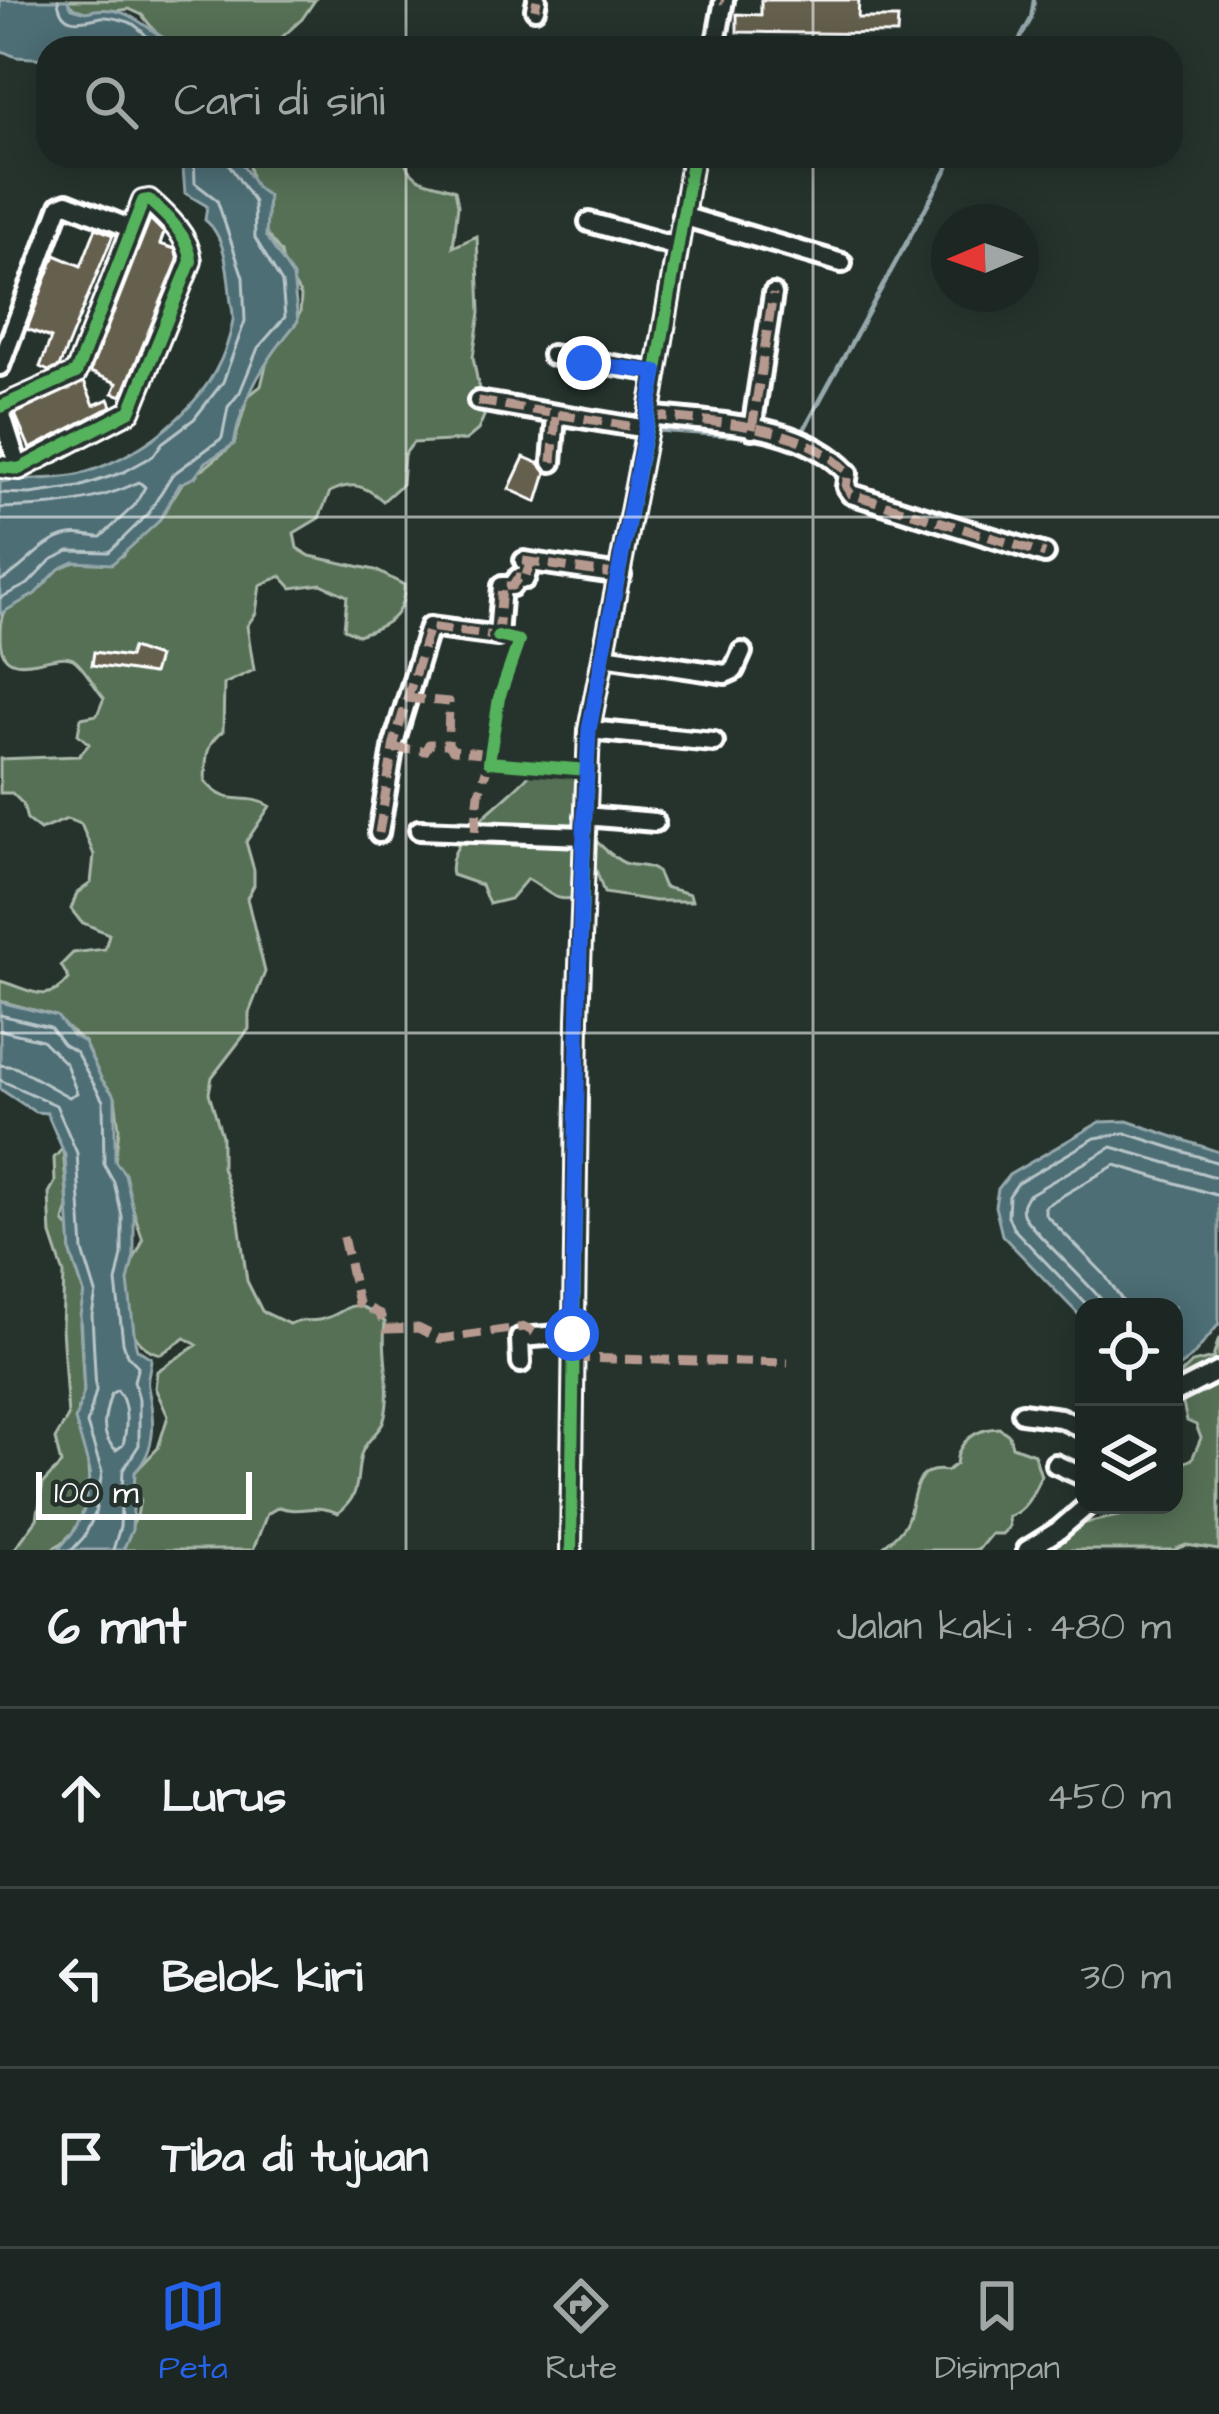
<!DOCTYPE html>
<html lang="id">
<meta charset="utf-8">
<style>
body{margin:0;font-family:"Architects Daughter",sans-serif;background:#252e2a;color:#f1f3f6}
.controls{position:absolute;right:36px;bottom:36px;display:grid;overflow:hidden;border-radius:24px;box-shadow:0 6px 30px #0003}
.controls button{width:108px;height:108px;display:grid;place-items:center;padding:0;border:0;border-bottom:3px solid #3a4340;background:#1c2622;color:#f1f3f6;font:60px sans-serif}
.compass{position:absolute;left:931px;top:204px;width:108px;height:108px;border-radius:50%;background:#1c2622;box-shadow:0 6px 30px #0003;rotate:268deg}
.scale{position:absolute;left:36px;bottom:30px;width:216px;box-sizing:border-box;padding-left:12px;border:6px solid #fff;border-top:0;font-size:33px;line-height:42px;white-space:nowrap;color:#fff;-webkit-text-stroke:9px #26332d;paint-order:stroke}
.stop{position:absolute;width:36px;height:36px;margin:-27px;border:9px solid #2563eb;border-radius:50%;background:#fff}
.stop.end{background:#2563eb;border-color:#fff;box-shadow:0 3px 12px #0008}
.list{margin:0;padding:0;list-style:none}
h2{display:flex;justify-content:space-between;align-items:center;height:156px;margin:0;padding:0 48px;font-size:51px}
h2 small{font-size:39px;font-weight:400;color:#a0a5a5}
.list li{display:grid;grid-template-columns:78px 1fr auto;gap:36px;align-items:center;box-sizing:border-box;height:180px;padding:0 48px;border-top:3px solid #3a4340}
.list b{display:block;font-size:45px;white-space:nowrap}
.list em{font-size:39px;font-style:normal;color:#a0a5a5}
.icon{flex:none;width:66px;height:66px;fill:none;stroke:currentColor;stroke-width:2;stroke-linecap:round;stroke-linejoin:round}
.map{position:relative;flex:none;width:1219px;height:1550px;overflow:hidden}
.search{position:absolute;background:#1c2622;box-shadow:0 6px 30px #0003;left:36px;right:36px;top:36px;height:132px;display:flex;align-items:center;gap:30px;box-sizing:border-box;padding:0 42px;border-radius:36px;color:#a0a5a5;font-size:45px}
.sheet{height:696px;background:#1c2622}
nav{display:flex;justify-content:space-around;align-items:center;box-sizing:border-box;height:168px;border-top:3px solid #3a4340;background:#1c2622;font-size:33px;color:#a0a5a5}
nav a{display:grid;justify-items:center;gap:6px}
nav .on{color:#2563eb}
.map>svg:first-child{display:block}
.green{fill:#567056;stroke:#aab8aa;stroke-width:3}
.water{fill:#4e6e75;stroke:#95a8ac;stroke-width:3}
.lines{fill:none;stroke-linecap:round;stroke-linejoin:round}
.shore{stroke:#b8c5c8;stroke-width:3}
.stream{stroke:#95a8ac;stroke-width:4.5}
.building{fill:#655f4e;stroke:#fff;stroke-width:3}
.minor-casing{stroke:#fff;stroke-width:26}
.minor{stroke:#26332d;stroke-width:16}
.quiet{stroke:#b69a8f;stroke-width:9;stroke-dasharray:18 9;stroke-linecap:butt}
.cycleway-casing{stroke:#26332d;stroke-width:20}
.cycleway{stroke:#56b35d;stroke-width:12}
.route{stroke:#2563eb;stroke-width:15}
.grid{fill:none;stroke:#fff;stroke-width:3;stroke-opacity:0.55}
</style>
<div class="map">
<svg width="1219" height="1550" viewBox="0 0 1219 1550">
<rect width="100%" height="100%" fill="#26332d"/>
<filter id="ink" filterUnits="userSpaceOnUse"><feTurbulence type="fractalNoise" baseFrequency=".00833" numOctaves="2"/><feDisplacementMap in="SourceGraphic" scale="24" xChannelSelector="R" yChannelSelector="G"/><feConvolveMatrix kernelMatrix="1 2 1 2 8 2 1 2 1" color-interpolation-filters="sRGB"/></filter>
<g filter="url(#ink)">
<path class="green" d="M62 0H315L302 19 270 48H179L161 39 142 15 129 9 85 15Z
M247 156H401C417 187 426 179 455 190L458 205 453 247 477 236 480 313 473 357 484 416 478 430 466 440 413 443 404 455 402 484 383 501C365 485 352 481 330 492L319 518 294 533 297 548 310 556 375 570 404 585C405 618 386 625 358 635L344 629 347 596 321 584 292 588 281 576 260 585 256 613 247 626 254 670 224 684 223 731C205 744 206 759 205 781 228 810 243 791 270 806L246 842 254 870V885L247 898 265 972 249 1013V1029L212 1077 209 1093 222 1136V1167L239 1221 247 1281 262 1311 289 1324C301 1319 308 1322 319 1320 351 1314 347 1290 385 1322 381 1353 392 1385 385 1416 382 1432 365 1439 361 1455 355 1479 362 1495 338 1513 314 1502 302 1515 279 1507L267 1514 253 1550H118L137 1516 140 1499 130 1488 135 1472 158 1448 168 1416 155 1388 157 1371 197 1345 185 1338 161 1354C127 1347 122 1306 128 1275 129 1264 139 1252 143 1240 134 1218 127 1177 115 1161L119 1129 115 1097 96 1072 84 1042 50 1014 0 1001V981C28 988 47 1007 69 979L61 965 73 953 105 949 109 934 81 922 71 909 77 893 91 883 94 855 81 824 67 819 40 830 27 820 23 804 12 793H0V759L79 756 89 744 78 734 81 718 97 715 104 698C95 688 84 666 73 659 55 649 1 687 0 638 0 626 0 619 5 609 25 594 52 565 77 562 95 559 107 562 124 555L130 538 158 522 186 477 202 470 234 444 248 396 261 386 269 353 300 313 301 296 284 268 281 253 261 227Z
M567 767 575 769C579 785 572 802 578 817 583 831 613 859 627 864 635 866 649 865 656 871 660 875 661 882 664 887L690 894 692 901H655L604 893 593 861 586 857 579 896C553 906 546 887 527 879L510 899 489 904 481 885 452 875C443 836 513 798 533 770Z
M63 1148 68 1207 64 1221 70 1229 71 1253 84 1293 80 1323 90 1501 74 1531 62 1543 50 1550H14L37 1519 43 1483 61 1464 55 1439 68 1417 62 1328 64 1274 51 1235 49 1193 55 1182 54 1158Z
M1219 1338V1550L1186 1545 1174 1550H1042L1067 1527 1123 1515 1128 1505H1174V1462L1181 1464 1192 1459 1201 1438 1196 1425 1187 1421 1182 1400 1174 1391 1175 1380 1192 1363 1213 1358Z
M999 1428 1009 1435 1012 1446 1034 1454 1041 1476C1033 1493 1027 1510 1008 1517L1009 1527 1002 1534H991L978 1550H878C888 1543 902 1532 907 1520 916 1498 911 1465 947 1471L956 1464C958 1440 976 1429 999 1428Z"/>
<path class="water" d="M0 0H67L72 8 86 12C132 0 147 35 183 48H48V59L16 57 0 50Z
M182 156H237L257 188 268 196 266 236 293 277 298 321C268 357 241 397 234 444L206 462 195 477 180 484 158 522 112 564 74 562 59 569 35 594 0 614V482C26 477 56 481 81 474 150 453 221 396 233 320 234 312 230 302 230 293 228 272 225 235 205 220L207 206 185 193Z
M0 1002 57 1016 72 1035 84 1042 102 1080 115 1096V1161L125 1174 134 1214V1256L128 1281 135 1341 137 1349 151 1358C151 1368 146 1377 148 1387 154 1417 158 1448 135 1472L132 1530 123 1550H58L74 1531 84 1510 90 1471 75 1420 84 1391 80 1315 84 1293 71 1253 65 1155 47 1113 35 1112 0 1089Z
M1127 1121 1219 1152V1324L1192 1357 1174 1370V1307H1084V1320L1002 1235 995 1206 998 1189 1009 1175 1100 1122Z"/>
<g class="lines">
<path class="shore" d="M58 0C61 28 82 21 101 17 107 16 123 20 129 22 140 26 149 40 158 48
M0 493 30 494 79 487 124 472 153 456 162 443 194 419 223 382 245 321 243 277 217 200 195 183 194 156
M0 508C48 507 95 503 139 482L145 487 135 505 101 537C91 537 79 533 70 535 41 540 25 569 0 581
M0 598 28 584 51 560 69 551 109 552 148 514 172 475 222 438 228 407 240 392 258 348 285 317 282 283 255 238 254 202 230 166 228 156
M0 1015 50 1027 63 1044 76 1052 103 1101 104 1164 114 1182 122 1216V1255L116 1282 123 1342 127 1355 138 1366 134 1381 139 1399V1445L123 1470 120 1527 113 1550
M0 1030 42 1040 66 1064 77 1093 69 1097 15 1067 0 1065
M0 1080 56 1105 77 1153 83 1251 96 1293 92 1315 96 1391 87 1424 102 1472 95 1514 84 1537 72 1550
M1089 1307 1013 1228 1008 1216 1009 1196 1018 1183 1095 1138 1125 1133 1219 1163
M1107 1307C1093 1286 1027 1227 1023 1214 1021 1205 1023 1203 1027 1196L1112 1147 1219 1178
M1127 1307 1104 1274 1045 1214V1206L1115 1165 1219 1196
M117 1390C129 1403 127 1428 123 1445L116 1450C98 1435 105 1414 111 1394Z"/>
<path class="stream" d="M1015 48 1031 19 1034 0
M653 430 752 437 795 445
M801 435 954 156"/>
</g>
<path class="building" d="M761 0H859L858 18H898L897 34 737 32V14L761 15Z
M150 219 164 233 160 244 175 249 178 260 122 396 113 393 117 383 90 372Z
M96 228 113 235 59 367 49 371 40 367 51 338 27 329 55 255 81 266Z
M84 382 94 405 109 399 112 406 30 449 15 414Z
M524 457 540 464 546 473 537 502 509 489Z
M132 648 158 657 153 674 92 665 94 652 129 657Z"/>
<g class="lines">
<g class="minor-casing">
<path id="minor" d="M535 9 537 0
M715 48 724 0
M682 216 842 263
M589 222 677 247
M552 355 656 372
M0 366 60 206 67 203 132 229
M478 401 647 429
M0 407 76 373 143 201 149 200C167 216 189 236 191 261L130 411 19 469 0 467
M0 409 19 469
M650 415C716 424 800 421 848 473L846 487 851 494 1045 554
M752 429 773 294
M552 462 556 417
M524 561 621 575
M604 656 725 674 734 670 742 652
M589 730 714 742
M585 816 655 822
M419 830 584 836
M379 833 394 743 429 627 498 636 502 586H512L518 578 525 579 530 563
M521 1363 520 1338 572 1334
M1174 1394 1219 1371
M1022 1413 1060 1418 1084 1429
M1055 1464 1084 1477
M571 1550 578 1019 589 730 647 429 693 156
M1027 1550 1059 1530 1088 1505"/>
</g>
<use href="#minor" class="minor"/>
<path class="quiet" d="M721 0 724 1
M535 9 537 0
M478 401 647 429
M650 415C716 424 800 421 848 473L846 487 851 494 1045 554
M752 429 773 294
M552 462 556 417
M523 561 621 575
M498 636 502 586H512L518 578 525 579 530 563
M406 698 449 702 448 744
M393 748 425 751 429 744H448L453 750 492 754
M475 831 479 793 489 762
M379 833 394 743 429 627 509 638
M343 1237 358 1303 380 1314 386 1329 418 1328 440 1339 525 1327 540 1336
M571 1358 788 1363"/>
<g class="cycleway-casing">
<path id="cycleway" d="M0 407 76 373 143 201 149 200C167 216 189 236 191 261L130 411 19 469 0 467
M498 636 519 641 499 698 489 762 588 770
M571 1550 578 1019 589 730 647 429 693 156"/>
</g>
<use href="#cycleway" class="cycleway"/>
</g>
</g>
<g class="lines" filter="url(#ink)">
<path class="route" d="M572 1334 581 895 589 730 656 372 584 363"/>
</g>
<path class="grid" d="M406 0V48M813 0V48M406 156V1550M813 156V1550M0 517H1219M0 1033H1219"/>
</svg>
<div class="controls">
<button><svg class="icon" aria-label="locate" viewBox="0 0 24 24"><circle cx="12" cy="12" r="6"/><path d="M12 2v4M12 18v4M2 12h4M18 12h4"/></svg></button>
<button><svg class="icon" aria-label="layers" viewBox="0 0 24 24"><path d="M12 4l9 5-9 5-9-5zM3 14l9 5 9-5"/></svg></button>
</div>
<svg class="compass" viewBox="-18 -18 36 36"><path d="M0-13l5 13h-10z" fill="#e53935"/><path d="M0 13l5-13h-10z" fill="#a0a5a5"/></svg>
<div class="scale">100 m</div>
<div class="stop" style="left:572px;top:1334px"></div>
<div class="stop end" style="left:584px;top:363px"></div>
<div class="search"><svg class="icon" aria-label="search" viewBox="0 0 24 24"><circle cx="10" cy="10" r="6"/><path d="M15 15l6 6"/></svg>Cari di sini</div>
</div>
<section class="sheet">
<h2>6 mnt<small>Jalan kaki · 480 m</small></h2>
<ul class="list">
<li><svg class="icon" aria-label="ahead" viewBox="0 0 24 24"><path d="M12 20V5M6 11l6-6 6 6"/></svg><div><b>Lurus</b></div><em>450 m</em></li>
<li><svg class="icon" aria-label="left" viewBox="0 0 24 24"><path d="M17 20v-9H6M10 6l-5 5 5 5"/></svg><div><b>Belok kiri</b></div><em>30 m</em></li>
<li><svg class="icon" aria-label="arrive" viewBox="0 0 24 24"><path d="M6 21V4h12l-3 4 3 4H6"/></svg><div><b>Tiba di tujuan</b></div></li>
</ul>
</section>
<nav>
<a class="on"><svg class="icon" aria-label="map" viewBox="0 0 24 24"><path d="M3 6l6-2 6 2 6-2v14l-6 2-6-2-6 2zM9 4v14M15 6v14"/></svg>Peta</a>
<a><svg class="icon" aria-label="directions" viewBox="0 0 24 24"><path d="M12 3l9 9-9 9-9-9zM9 14v-3h6M13 9l2 2-2 2"/></svg>Rute</a>
<a><svg class="icon" aria-label="saved" viewBox="0 0 24 24"><path d="M7 4h10v16l-5-4-5 4z"/></svg>Disimpan</a>
</nav>
